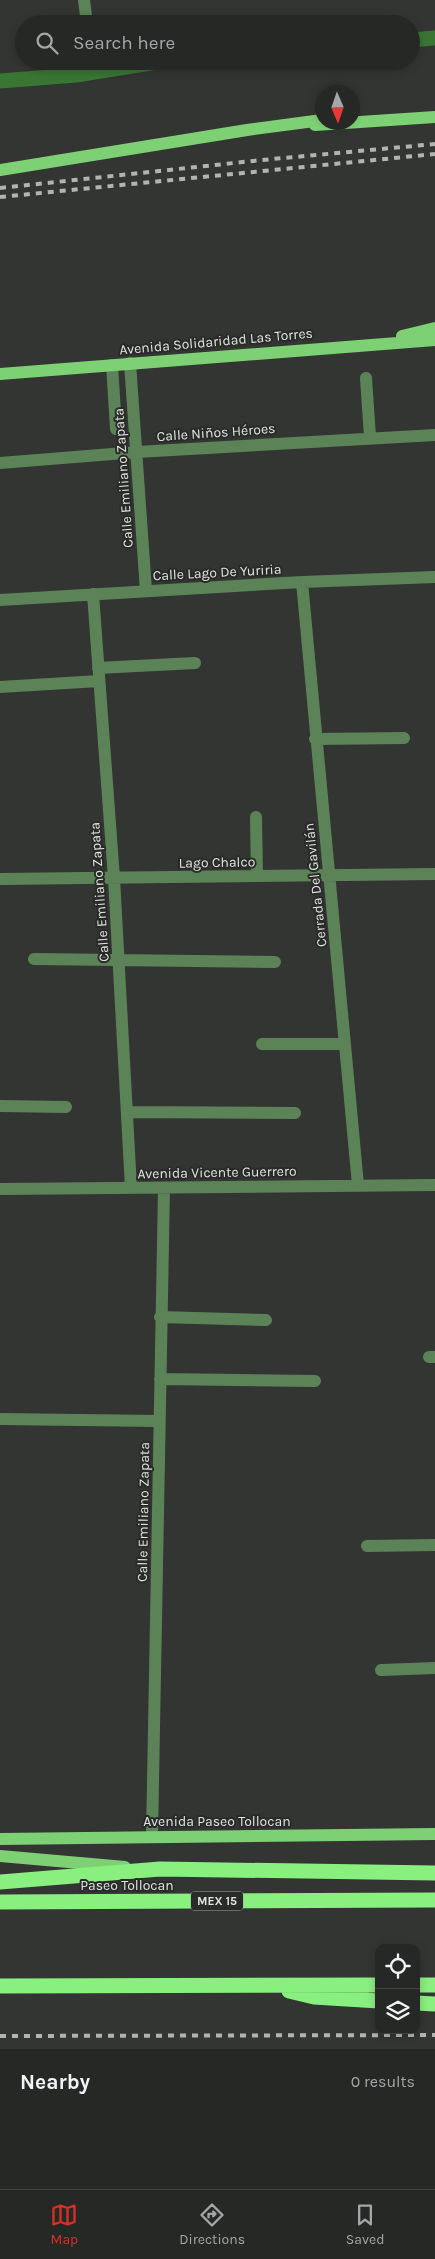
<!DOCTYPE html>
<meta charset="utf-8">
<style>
body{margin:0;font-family:Karla,sans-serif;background:#2e302e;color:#f1f3f6}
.controls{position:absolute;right:15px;bottom:15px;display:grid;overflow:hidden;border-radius:10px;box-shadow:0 2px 8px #0003}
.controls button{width:45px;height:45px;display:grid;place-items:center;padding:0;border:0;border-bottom:1px solid #424443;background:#262826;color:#f1f3f6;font:25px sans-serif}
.compass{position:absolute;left:315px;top:85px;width:45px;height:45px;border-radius:50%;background:#262826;box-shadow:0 2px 8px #0003;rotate:178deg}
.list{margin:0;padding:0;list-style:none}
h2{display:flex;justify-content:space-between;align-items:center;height:65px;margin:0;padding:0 20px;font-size:21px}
h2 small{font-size:16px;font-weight:400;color:#a4a6a7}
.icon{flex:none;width:28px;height:28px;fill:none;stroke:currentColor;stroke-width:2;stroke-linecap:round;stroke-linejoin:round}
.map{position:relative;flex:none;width:435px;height:2049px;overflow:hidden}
.search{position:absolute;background:#262826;box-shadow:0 2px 8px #0003;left:15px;right:15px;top:15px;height:55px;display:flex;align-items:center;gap:12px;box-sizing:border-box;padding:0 18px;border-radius:28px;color:#a4a6a7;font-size:19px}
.sheet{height:140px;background:#262826}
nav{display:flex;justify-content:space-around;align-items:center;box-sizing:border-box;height:70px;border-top:1px solid #424443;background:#262826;font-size:14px;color:#a4a6a7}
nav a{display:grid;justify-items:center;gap:2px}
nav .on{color:#d93025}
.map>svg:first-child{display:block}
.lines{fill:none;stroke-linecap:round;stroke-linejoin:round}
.canal{stroke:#397633;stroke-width:15}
.minor{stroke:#5c8357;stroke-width:12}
.major{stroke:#7dd174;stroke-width:12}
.highway{stroke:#89ef7e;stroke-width:15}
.rail{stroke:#b2b4b2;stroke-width:4;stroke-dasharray:6 6;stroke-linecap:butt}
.labels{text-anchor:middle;stroke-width:4;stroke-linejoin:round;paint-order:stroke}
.shield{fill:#292b28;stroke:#aaacaa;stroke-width:1}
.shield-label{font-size:12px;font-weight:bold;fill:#e1e3e1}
.street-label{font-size:14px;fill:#e1e3e1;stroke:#292b28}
</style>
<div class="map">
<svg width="435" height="2049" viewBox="0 0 435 2049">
<rect width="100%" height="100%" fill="#333532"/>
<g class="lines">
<path class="canal" d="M411 40 435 38
M0 81 76 75 163 61"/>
<path class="minor" d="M84 0 87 24
M130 363 146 591
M112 365 116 429
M366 378 370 437
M0 463 137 452 435 435
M302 582 358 1185
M93 594 114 878 131 1188
M0 600 302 582 435 577
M98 668 195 663
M0 687 99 681
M315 739 404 738
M256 817 257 876
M0 879 435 874
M34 959 275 962
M262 1044H345
M0 1106 66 1107
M127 1112 295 1113
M0 1189 435 1185
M160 1317 266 1320
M429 1357H435
M160 1379 315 1381
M0 1419 159 1421
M367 1546 435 1545
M381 1670 435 1668
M152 1836 164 1189"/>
<path class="major" d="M315 125 435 117
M0 170 247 130 322 120
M402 336 435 328
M0 374 435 340
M0 1839 435 1834
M0 1856 125 1867"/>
<path class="highway" d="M0 1882 160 1869 435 1873
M0 1902 435 1900
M416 1985H435
M0 1986 379 1985
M289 1991 314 1997 379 2001
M416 2003 435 2004"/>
<path class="rail" d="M0 188 262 160 435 144
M0 197 435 154
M0 2036 435 2035"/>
</g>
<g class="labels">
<rect class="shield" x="191" y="1891.5" width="52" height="19" rx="4"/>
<g class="shield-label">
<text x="217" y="1905">MEX 15</text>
</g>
<g class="street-label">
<text transform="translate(216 341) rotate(-5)" y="5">Avenida Solidaridad Las Torres</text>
<text transform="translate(216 432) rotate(-4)" y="5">Calle Niños Héroes</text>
<text transform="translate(123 478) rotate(-94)" y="5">Calle Emiliano Zapata</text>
<text transform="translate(217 572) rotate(-3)" y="5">Calle Lago De Yuriria</text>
<text transform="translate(217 862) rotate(-1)" y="5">Lago Chalco</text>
<text transform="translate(315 885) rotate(-96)" y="5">Cerrada Del Gavilán</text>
<text transform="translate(99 892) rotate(-94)" y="5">Calle Emiliano Zapata</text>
<text transform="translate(217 1172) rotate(-1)" y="5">Avenida Vicente Guerrero</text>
<text transform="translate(143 1512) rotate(-89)" y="5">Calle Emiliano Zapata</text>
<text x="217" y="1826">Avenida Paseo Tollocan</text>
<text x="127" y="1890">Paseo Tollocan</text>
</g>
</g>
</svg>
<div class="controls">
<button><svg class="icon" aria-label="locate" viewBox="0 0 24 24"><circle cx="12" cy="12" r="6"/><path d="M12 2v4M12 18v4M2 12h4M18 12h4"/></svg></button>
<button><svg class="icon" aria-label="layers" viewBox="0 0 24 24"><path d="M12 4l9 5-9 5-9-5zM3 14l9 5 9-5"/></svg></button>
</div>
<svg class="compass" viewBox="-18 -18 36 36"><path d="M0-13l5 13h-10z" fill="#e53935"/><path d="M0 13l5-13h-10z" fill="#a4a6a7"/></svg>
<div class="search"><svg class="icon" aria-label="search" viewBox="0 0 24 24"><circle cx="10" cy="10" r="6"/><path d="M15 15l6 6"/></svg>Search here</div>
</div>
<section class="sheet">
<h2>Nearby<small>0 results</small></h2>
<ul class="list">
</ul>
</section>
<nav>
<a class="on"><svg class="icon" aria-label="map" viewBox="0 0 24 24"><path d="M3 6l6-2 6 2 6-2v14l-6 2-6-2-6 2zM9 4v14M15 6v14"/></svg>Map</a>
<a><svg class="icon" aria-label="directions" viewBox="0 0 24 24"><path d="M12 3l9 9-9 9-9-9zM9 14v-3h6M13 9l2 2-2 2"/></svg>Directions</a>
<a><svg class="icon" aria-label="saved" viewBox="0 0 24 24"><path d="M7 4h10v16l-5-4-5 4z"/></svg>Saved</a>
</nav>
